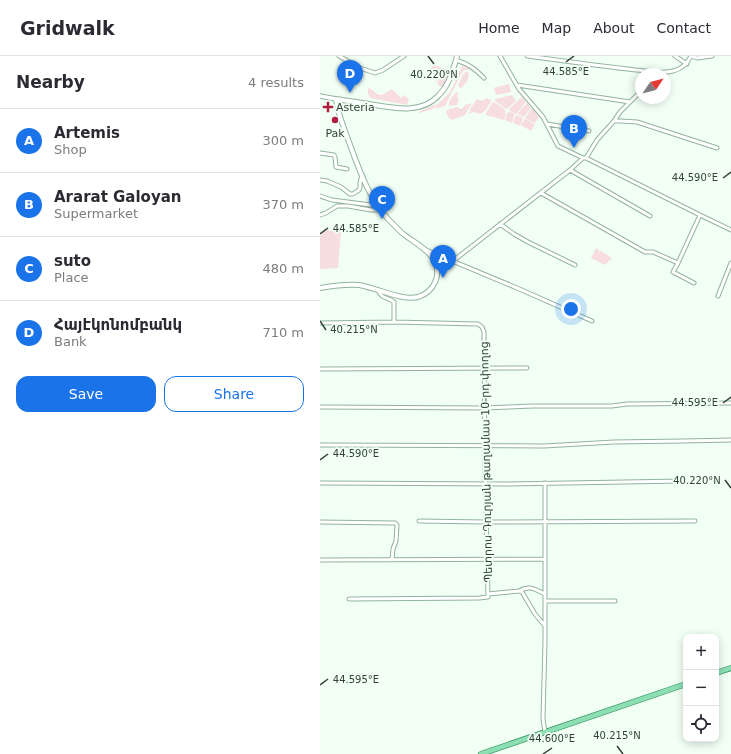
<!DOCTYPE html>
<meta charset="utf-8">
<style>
body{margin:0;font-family:"DejaVu Sans","Noto Sans Armenian",sans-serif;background:#f2f2f3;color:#2b2b33}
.controls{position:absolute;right:12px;bottom:12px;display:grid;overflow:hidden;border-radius:8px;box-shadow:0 2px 10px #0003}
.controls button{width:36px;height:36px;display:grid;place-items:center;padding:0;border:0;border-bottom:1px solid #e1e1e2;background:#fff;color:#2b2b33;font:20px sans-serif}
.compass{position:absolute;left:315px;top:12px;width:36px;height:36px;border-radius:50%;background:#fff;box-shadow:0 2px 10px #0003;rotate:55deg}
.you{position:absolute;left:251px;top:253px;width:14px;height:14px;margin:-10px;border:3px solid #fff;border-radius:50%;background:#1a73e8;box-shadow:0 0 0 6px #1a73e833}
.badge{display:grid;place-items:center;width:26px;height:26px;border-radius:50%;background:#1a73e8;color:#fff;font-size:13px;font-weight:700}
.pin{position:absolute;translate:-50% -33px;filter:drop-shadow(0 1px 2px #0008)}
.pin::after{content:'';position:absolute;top:21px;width:14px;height:12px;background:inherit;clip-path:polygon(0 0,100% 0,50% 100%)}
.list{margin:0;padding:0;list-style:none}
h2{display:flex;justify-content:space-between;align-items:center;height:52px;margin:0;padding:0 16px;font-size:17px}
h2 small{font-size:13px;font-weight:400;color:#7c7c81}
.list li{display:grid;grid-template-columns:26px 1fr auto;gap:12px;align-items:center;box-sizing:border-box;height:64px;padding:0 16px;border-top:1px solid #e1e1e2}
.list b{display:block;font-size:15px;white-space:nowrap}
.list p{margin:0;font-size:13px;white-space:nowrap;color:#7c7c81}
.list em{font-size:13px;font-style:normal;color:#7c7c81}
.actions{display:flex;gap:8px;padding:12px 16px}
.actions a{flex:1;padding:9px 0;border:1px solid #1a73e8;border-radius:12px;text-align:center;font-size:14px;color:#1a73e8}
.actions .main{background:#1a73e8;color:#fff}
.icon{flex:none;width:22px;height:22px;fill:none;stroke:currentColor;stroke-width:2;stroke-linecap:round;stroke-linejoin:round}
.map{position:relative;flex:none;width:411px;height:698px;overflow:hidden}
header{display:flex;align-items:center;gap:24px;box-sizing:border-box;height:56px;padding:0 20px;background:#fff;border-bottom:1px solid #e1e1e2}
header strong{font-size:19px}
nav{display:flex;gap:22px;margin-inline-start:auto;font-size:14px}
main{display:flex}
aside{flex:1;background:#fff}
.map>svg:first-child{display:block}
.green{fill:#f7ddde}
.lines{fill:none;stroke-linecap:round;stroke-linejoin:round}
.minor-casing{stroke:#92b39d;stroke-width:5}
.tertiary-casing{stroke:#92b39d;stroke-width:5.5}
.secondary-casing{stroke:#92b39d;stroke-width:6}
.primary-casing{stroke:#3c9966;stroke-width:6}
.minor{stroke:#fff;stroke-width:3}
.tertiary{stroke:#fff;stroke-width:3.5}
.secondary{stroke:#fff;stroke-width:4}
.primary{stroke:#8ddfb3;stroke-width:4.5}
.ticks{fill:none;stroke:#324037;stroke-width:1.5}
.poi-dot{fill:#b01d3f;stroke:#f1fff5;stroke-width:1.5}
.labels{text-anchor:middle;stroke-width:3.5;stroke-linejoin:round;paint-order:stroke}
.poi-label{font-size:11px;fill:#324037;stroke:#f1fff5;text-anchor:start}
.street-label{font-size:11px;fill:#324037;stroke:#f1fff5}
.ticks-label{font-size:10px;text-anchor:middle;fill:#324037;stroke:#f1fff5;stroke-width:3.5;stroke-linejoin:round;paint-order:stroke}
</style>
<header>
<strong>Gridwalk</strong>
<nav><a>Home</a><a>Map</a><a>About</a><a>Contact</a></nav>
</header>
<main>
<aside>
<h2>Nearby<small>4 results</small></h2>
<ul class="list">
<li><span class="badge">A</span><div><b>Artemis</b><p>Shop</p></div><em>300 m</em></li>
<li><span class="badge">B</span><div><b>Ararat Galoyan</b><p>Supermarket</p></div><em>370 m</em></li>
<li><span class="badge">C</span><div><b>suto</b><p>Place</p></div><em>480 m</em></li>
<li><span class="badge">D</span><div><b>Հայէկոնոմբանկ</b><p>Bank</p></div><em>710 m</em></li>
</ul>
<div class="actions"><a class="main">Save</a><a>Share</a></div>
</aside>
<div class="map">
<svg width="411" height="698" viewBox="0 0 411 698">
<rect width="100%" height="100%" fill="#f1fff5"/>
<path class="green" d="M143 8 154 13 172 32C164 26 154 9 143 15L125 50 119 52H117L114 51 113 53 99 57 98 56 116 48V50C120 45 126 41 130 36 135 27 138 17 143 8Z
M113 10H118L122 12 116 26 112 17 113 16 110 13Z
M123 12 130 15 126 24 122 31 117 28Z
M146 16H148L149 18C148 26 146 27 141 32L139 31 138 29 144 17Z
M189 28 191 36 176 39 174 32Z
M49 32 51 33 57 38 62 39 72 33 81 42 83 40 85 39 89 44 87 49 50 42 48 37V33Z
M137 36 139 37 137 39 139 45 137 49 129 50C128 46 133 38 137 36Z
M192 39 196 45 188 52 186 53 175 45V43Z
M202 41 206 46 196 58 190 55 189 53Z
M167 42 171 44V46L164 56 160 58 154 56 147 58 150 56V53L157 43 162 45Z
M174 46C184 53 188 52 184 64L166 59V57L172 47Z
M151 47H152L145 59 132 64 129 62 126 56 127 54 137 51 140 53H142L145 49 150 48Z
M207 47 211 52 204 61 197 58Z
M212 52 219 61 215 67 206 63 205 62Z
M190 56 195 58 192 67 185 64 187 57Z
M196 59 203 62 200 70 193 67Z
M205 63 215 68 211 75 201 69 204 64Z
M13 170 19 172 21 176 18 212 0 213V180L3 177 4 172 11 175Z
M276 192 280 195 278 199 281 195 292 202 285 209 271 202Z"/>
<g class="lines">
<g class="minor-casing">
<path id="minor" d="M19 0 40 12 55 17 63 14 84 0
M180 0 199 33 223 61 238 90 263 102H266L380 159 411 174
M207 0C244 5 280 10 316 14 328 15 342 18 353 15 362 13 367 8 371 0
M355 0 367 8
M371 0 377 2 392 0
M136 4C149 8 155 13 164 22
M197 29 310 46
M294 65 300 56 321 35
M227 68 269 75
M0 97 14 99 15 101 16 111 27 113
M266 102 277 84 294 65H300L317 66 397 92
M250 114 330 160
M0 124 7 125 21 131 30 138H33L39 134 40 131V127L42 118
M221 137 325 196H333L358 207 353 216 374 227
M0 140 12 144 51 149H56
M0 159 6 157 17 150H28L51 154H60
M180 168 194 178 208 186 255 209
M106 194 197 232 272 265
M133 205 250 114 263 102
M358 207 380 159
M58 234C62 244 67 240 74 246V266
M398 240 411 207
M0 267 74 266 158 268 162 271 164 276 165 407 168 541 159 542 29 543
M0 313 207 312
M0 351 164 352 213 350H292L307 348 411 347
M0 389 224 390 294 386 363 385 411 384
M0 427 187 428 363 425
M225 427V585L223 663 225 676
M99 465 166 466 375 465
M0 466 75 467 77 469 76 485 73 493 72 504
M0 504 224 503
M199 535C210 529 214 533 225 538
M168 538 199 535 202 536 215 558 225 570
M225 545H295"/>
</g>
<g class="tertiary-casing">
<path id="tertiary" d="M0 40 16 43"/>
</g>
<g class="secondary-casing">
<path id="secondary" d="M0 232C12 230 27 228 39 229 57 232 82 245 98 241 114 236 122 219 114 204 107 192 93 186 82 177 78 173 73 168 69 164 47 141 37 107 26 78 22 66 17 55 16 43 27 45 38 46 49 48 73 52 101 59 119 39 129 29 132 16 136 4L137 0"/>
</g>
<g class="primary-casing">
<path id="primary" d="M396 617 411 612
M161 698 366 628"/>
</g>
<use href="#minor" class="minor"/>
<use href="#tertiary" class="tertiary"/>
<use href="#secondary" class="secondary"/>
<use href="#primary" class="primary"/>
</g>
<path class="ticks" d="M108 0 114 8M246 6 254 0M403 122 411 116M0 178 8 172M0 265 6 274M403 347 411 341M0 404 8 398M405 424 411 432M0 629 8 623M297 690 303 698M223 698 232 692"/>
<g class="poi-dot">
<path d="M6 45h4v4h4v4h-4v4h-4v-4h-4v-4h4z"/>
<circle cx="15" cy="64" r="4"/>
</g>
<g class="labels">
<g class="poi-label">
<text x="16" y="55">Asteria</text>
<text x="15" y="81" text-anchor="middle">Pak</text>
</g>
<g class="street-label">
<text transform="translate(166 406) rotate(-91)" y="4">Պետրոս Դուրյան թաղամաս 10-րդ փողոց</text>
</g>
</g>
<g class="ticks-label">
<text x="246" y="19">44.585°E</text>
<text x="114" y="22">40.220°N</text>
<text x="375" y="125">44.590°E</text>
<text x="36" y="176">44.585°E</text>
<text x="34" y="277">40.215°N</text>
<text x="375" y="350">44.595°E</text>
<text x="36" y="401">44.590°E</text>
<text x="377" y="428">40.220°N</text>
<text x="36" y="627">44.595°E</text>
<text x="297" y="683">40.215°N</text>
<text x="232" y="686">44.600°E</text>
</g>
</svg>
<div class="controls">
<button>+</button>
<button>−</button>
<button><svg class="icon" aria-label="locate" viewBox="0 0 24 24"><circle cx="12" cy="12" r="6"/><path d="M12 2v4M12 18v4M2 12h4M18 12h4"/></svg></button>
</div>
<svg class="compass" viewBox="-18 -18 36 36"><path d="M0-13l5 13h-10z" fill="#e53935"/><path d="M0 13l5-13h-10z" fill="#7c7c81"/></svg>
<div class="you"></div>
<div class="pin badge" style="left:123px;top:222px">A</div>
<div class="pin badge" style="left:254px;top:92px">B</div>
<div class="pin badge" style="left:62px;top:163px">C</div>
<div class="pin badge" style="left:30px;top:37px">D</div>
</div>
</main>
